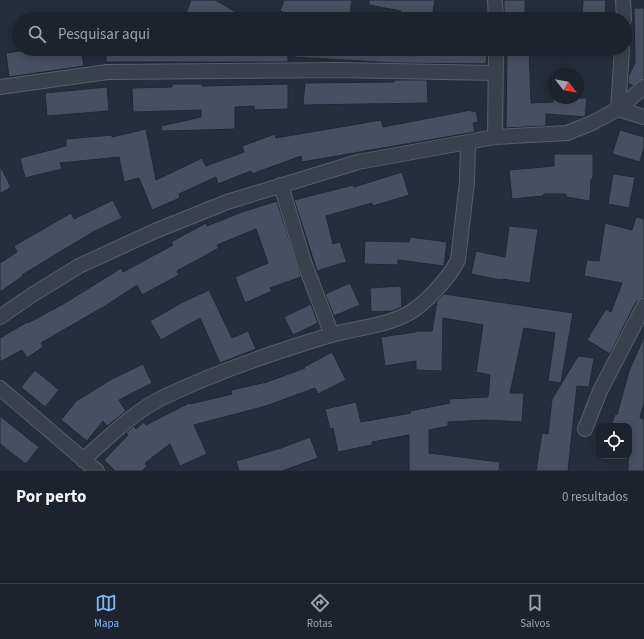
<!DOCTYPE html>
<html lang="pt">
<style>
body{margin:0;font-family:"Source Sans 3",sans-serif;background:#242b36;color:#f1f3f6}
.controls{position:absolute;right:12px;bottom:12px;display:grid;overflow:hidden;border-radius:8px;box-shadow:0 2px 10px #0003}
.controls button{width:36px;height:36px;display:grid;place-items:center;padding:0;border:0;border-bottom:1px solid #39404a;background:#1b232e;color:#f1f3f6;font:20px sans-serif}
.compass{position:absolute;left:548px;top:68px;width:36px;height:36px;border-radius:50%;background:#1b232e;box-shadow:0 2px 10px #0003;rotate:121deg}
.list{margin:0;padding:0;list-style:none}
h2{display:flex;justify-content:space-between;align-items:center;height:52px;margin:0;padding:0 16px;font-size:17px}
h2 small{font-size:13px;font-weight:400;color:#a0a4aa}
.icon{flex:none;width:22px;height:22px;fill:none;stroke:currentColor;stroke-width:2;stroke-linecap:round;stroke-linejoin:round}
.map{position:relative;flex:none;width:644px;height:471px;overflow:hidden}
.search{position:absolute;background:#1b232e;box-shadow:0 2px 10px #0003;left:12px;right:12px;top:12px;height:44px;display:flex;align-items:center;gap:10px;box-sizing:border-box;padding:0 14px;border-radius:22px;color:#a0a4aa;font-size:15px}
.sheet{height:112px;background:#1b232e}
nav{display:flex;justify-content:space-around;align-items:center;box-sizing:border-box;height:56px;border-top:1px solid #39404a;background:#1b232e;font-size:11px;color:#a0a4aa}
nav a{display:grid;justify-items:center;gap:2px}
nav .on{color:#8ab4f8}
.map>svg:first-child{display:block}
.building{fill:#455162;stroke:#1f2835}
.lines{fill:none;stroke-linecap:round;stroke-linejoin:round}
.minor-casing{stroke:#565f6c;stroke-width:16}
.minor{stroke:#38414e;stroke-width:14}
</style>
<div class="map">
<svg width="644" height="471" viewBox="0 0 644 471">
<rect width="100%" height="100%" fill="#242f3e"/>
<path class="building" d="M191 0H215L248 19H184Z
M284 0H352L349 19H304L280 11Z
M369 0H435L432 17H430V19H399L401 11 369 5Z
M504 0H525V17H504Z
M583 0H606L605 19H582Z
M634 8H644V79L633 86 628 83 629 75 635 63Z
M32 49H81L84 66 9 77 6 53Z
M106 49H288V62H106Z
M295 49H488L486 64 396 63 294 57Z
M507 49H529L531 103 553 102 554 98H587L585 117 546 114V126L506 128Z
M394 80H427L428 103 303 105 305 83 394 82Z
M172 84H202V86L288 84V109L254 110V106L235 107V129L203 130 162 131 161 126 201 117V110L133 112 132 88 172 87Z
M107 87 109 111 47 116 45 93Z
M471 110 472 112 476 111 478 122 473 123 475 132 302 162 301 156 252 174 251 171 218 184 216 177 179 194 180 198 152 210 139 178 124 182 119 157 60 163 62 169 25 178 20 158 66 146V139L112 135V137L146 129 156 180 202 158 206 166 244 152 242 146 275 134 276 138 381 120 383 127Z
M620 130 644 137V147L640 162 612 154Z
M554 154H593V179H591L590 201 566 197V194H544L543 196 512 199 509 170 554 166Z
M0 166 11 187 0 194Z
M402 172 409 195 373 206 372 203 326 216 333 244 340 242 347 263H342L317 271 294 200 353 185 354 187Z
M613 174 635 177 629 208 608 204Z
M113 200 122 218 93 232 22 275 23 276 0 292V263L17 252 14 246 71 213 74 219Z
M277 201 301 277 270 288 272 291 245 303 235 277 268 263 256 229 217 245 219 248 177 271 179 275 142 295 137 285 105 306 41 343 43 347 27 358 22 350 0 362V338L27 322 28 323 65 303 121 268 123 272 173 245 171 242 206 223 207 226 242 212Z
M636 217 644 219V298L636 302 610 354 587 340 606 309 611 312 622 283 584 276 587 260 599 261 605 223 632 230Z
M509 226 538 229 530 283 501 279 500 280 471 274 476 251 505 257Z
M410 237 447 242 444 266 398 260V265L364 264 365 241 409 242Z
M350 283 360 305 334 316 325 294Z
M401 286 402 307 392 311 371 312 370 288Z
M209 290 232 338 248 331 256 349 220 363 200 318 161 340 150 321 179 304Z
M444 294 573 313 561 383 548 381 555 333 524 328 510 393H524L522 422 485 420 448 422V426L429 430V453L500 462 499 471H409V435L372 442V445L338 452 333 428 330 429 325 409 356 402 361 422 411 413 410 411 450 403 449 399 488 397 490 375 476 372 483 325 443 318 442 371 416 370V361L385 366 381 337 416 332V331H432L437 301Z
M311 304 318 323 293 335 284 317Z
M644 337V402L640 418 644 419V471H628L629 426H611L615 414 617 415 629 371Z
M332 352 346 380 318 394 315 388 266 406 194 425 207 454 180 466 170 444 145 463 147 466 142 471H115L104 460 128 435 126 433 134 426 136 429 144 422 146 425 189 403 190 404 232 394 231 390 267 382 305 368 304 367Z
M578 356 594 358 589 387 577 386 568 471H536L542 433 548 434 552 399Z
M143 364 152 383 119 400 126 411 107 426 103 421 87 441 61 420 76 401 112 379Z
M35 370 59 390 45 407 21 387Z
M0 416 39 447 26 464 0 444Z
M310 437 318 458 282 471H239L236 461 281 448Z"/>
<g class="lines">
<g class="minor-casing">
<path id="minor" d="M495 0 496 19
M623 0 624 19
M622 49 618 109 644 117
M0 87 107 72 337 70 496 73
M495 137 496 49
M281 185 304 262 332 335
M0 317 32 295 79 266 155 231 227 202 358 162 495 137 567 133 592 123 618 109 644 87
M0 388 97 471
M585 429 600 391 644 306
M83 460C108 438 135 410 166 396 219 371 274 352 331 335 356 328 386 326 409 313 425 304 450 277 458 260L467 182 468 144"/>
</g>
<use href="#minor" class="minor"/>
</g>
</svg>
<div class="controls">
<button><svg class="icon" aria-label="locate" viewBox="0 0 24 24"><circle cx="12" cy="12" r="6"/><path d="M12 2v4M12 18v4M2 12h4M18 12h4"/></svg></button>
</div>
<svg class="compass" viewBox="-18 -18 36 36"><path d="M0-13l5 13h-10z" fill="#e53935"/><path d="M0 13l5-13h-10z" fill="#a0a4aa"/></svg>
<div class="search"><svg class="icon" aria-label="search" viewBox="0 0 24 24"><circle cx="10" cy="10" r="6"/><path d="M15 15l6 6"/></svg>Pesquisar aqui</div>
</div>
<section class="sheet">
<h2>Por perto<small>0 resultados</small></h2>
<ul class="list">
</ul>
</section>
<nav>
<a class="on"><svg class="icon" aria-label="map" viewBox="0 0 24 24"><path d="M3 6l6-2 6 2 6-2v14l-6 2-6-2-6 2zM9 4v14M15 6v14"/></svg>Mapa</a>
<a><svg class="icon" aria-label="directions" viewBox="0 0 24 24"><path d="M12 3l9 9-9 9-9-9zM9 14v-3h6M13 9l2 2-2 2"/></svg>Rotas</a>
<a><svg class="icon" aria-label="saved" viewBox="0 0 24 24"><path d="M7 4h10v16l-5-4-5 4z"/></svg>Salvos</a>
</nav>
